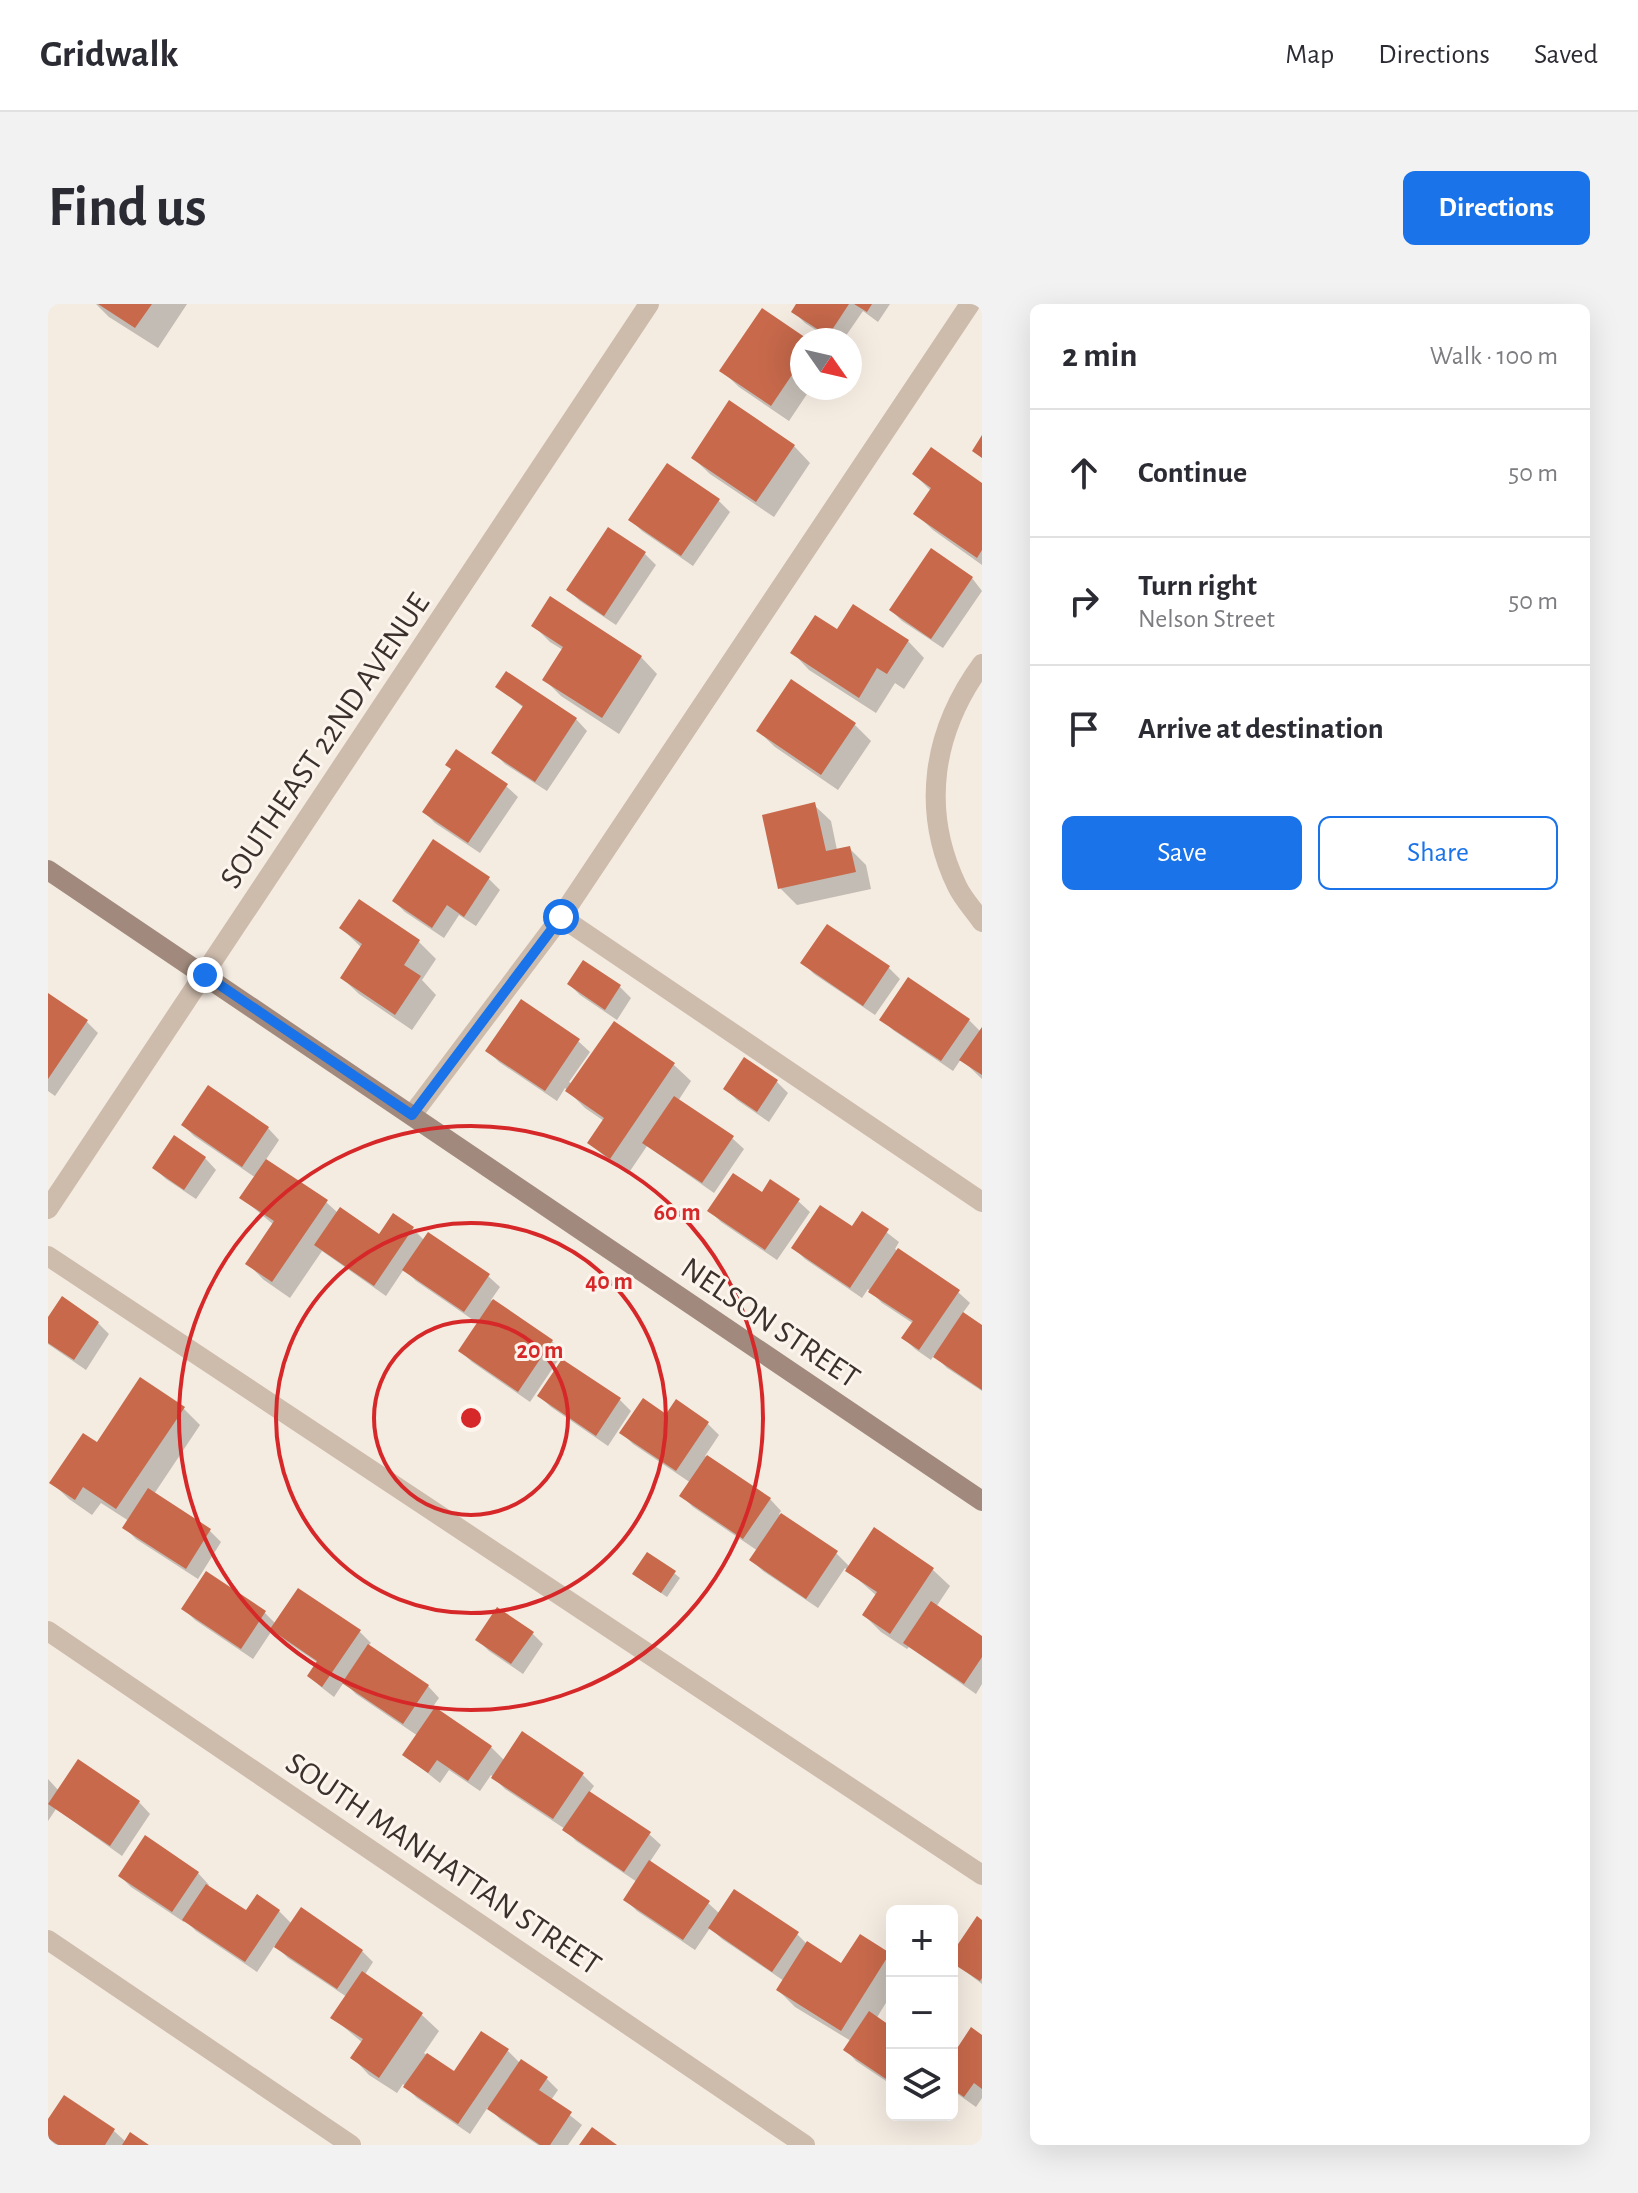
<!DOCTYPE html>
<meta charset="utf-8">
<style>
body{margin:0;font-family:"Alegreya Sans",sans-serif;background:#f2f2f3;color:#2b2b33}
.controls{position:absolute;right:24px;bottom:24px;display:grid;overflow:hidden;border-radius:12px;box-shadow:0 8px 32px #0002}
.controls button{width:72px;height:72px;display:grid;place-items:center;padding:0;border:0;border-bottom:2px solid #e1e1e2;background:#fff;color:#2b2b33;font:40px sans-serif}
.compass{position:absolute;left:742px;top:24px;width:72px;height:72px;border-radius:50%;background:#fff;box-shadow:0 8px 32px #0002;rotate:124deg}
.stop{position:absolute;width:24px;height:24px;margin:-18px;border:6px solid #1a73e8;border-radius:50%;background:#fff}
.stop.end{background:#1a73e8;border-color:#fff;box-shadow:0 2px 8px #0008}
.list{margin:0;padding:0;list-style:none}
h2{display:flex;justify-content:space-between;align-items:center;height:104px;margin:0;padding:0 32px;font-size:34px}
h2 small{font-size:26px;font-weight:400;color:#7c7c81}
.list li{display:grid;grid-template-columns:52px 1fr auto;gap:24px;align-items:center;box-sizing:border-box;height:128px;padding:0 32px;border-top:2px solid #e1e1e2}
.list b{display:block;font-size:30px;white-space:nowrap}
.list p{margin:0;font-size:26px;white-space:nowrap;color:#7c7c81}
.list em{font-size:26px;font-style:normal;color:#7c7c81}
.actions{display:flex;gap:16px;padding:24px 32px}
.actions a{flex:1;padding:18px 0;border:2px solid #1a73e8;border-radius:12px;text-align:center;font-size:28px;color:#1a73e8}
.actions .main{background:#1a73e8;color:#fff}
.icon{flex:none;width:44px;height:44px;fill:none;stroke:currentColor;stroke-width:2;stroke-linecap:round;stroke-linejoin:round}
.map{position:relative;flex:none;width:934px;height:1841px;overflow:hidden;border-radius:12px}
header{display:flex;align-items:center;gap:48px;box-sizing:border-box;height:112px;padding:0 40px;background:#fff;border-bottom:2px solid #e1e1e2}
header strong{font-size:38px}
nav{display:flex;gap:44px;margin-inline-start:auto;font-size:28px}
.intro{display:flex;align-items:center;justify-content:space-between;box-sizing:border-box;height:192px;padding:0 48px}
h1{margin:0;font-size:56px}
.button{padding:20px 36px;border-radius:12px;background:#1a73e8;color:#fff;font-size:28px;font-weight:700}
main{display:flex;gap:48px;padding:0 48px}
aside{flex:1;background:#fff;border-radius:12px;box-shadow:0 8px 32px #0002}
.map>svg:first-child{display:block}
.shadow{fill:#0003}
.building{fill:#c8694b}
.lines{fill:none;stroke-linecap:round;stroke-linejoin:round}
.lane{stroke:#cdbbac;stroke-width:20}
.street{stroke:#cdbbac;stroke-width:20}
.secondary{stroke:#a18a7d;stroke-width:20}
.route{stroke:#1a73e8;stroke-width:10}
.ring{fill:none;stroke:#d62828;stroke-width:4}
.labels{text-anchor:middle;stroke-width:6;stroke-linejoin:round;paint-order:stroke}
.street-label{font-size:32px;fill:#3b302b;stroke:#fbf5ee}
.centre{fill:#d62828;stroke:#fbf5ee;stroke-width:4}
.ring-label{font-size:24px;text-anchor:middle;font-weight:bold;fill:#d62828;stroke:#fbf5ee;stroke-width:6;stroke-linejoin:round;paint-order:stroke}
</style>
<header>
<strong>Gridwalk</strong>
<nav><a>Map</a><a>Directions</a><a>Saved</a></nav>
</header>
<div class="intro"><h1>Find us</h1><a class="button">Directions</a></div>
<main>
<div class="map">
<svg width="934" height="1841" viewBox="0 0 934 1841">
<rect width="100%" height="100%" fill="#f4ebe1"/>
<path class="shadow" d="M48 0H139L110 44 61 13Z
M751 0H842L830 18 815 7 795 36H783L757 19 746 8Z
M714 7 758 36H754V84H763L741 117 691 83 674 67Z
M746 142 762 159 726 213 662 170 645 154Z
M866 170 934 181V261L885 226 868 210 883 187Z
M670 196 682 208 645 262 594 227 583 216Z
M561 226 597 250 608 261 568 321 532 297 520 286Z
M924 274 934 287 895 344 854 317 843 306Z
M485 321 593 353 609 370 571 430 513 392 496 375 515 346 502 338Z
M790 327 860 337 876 354 856 385 847 379 828 409 761 366 745 349Z
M449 383 528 415 539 427 499 487 457 460 446 449 476 404Z
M806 420 823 437 790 486 727 443 710 427Z
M405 466 458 482 470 493 432 549 387 519 376 508Z
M766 501 783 517 789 546 801 544 818 561 823 585 749 601 732 584Z
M386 538 441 575 452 586 428 622 411 611 396 634 357 608 346 597Z
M311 597 371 638 388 655 374 676 388 691 364 726 311 690 294 674 314 644 293 624Z
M536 658 572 683 583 694 569 716 532 691 521 680Z
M755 659 841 664 852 675 827 711 766 670Z
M0 692 38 717 50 729 7 792 0 787Z
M834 715 921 716 933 728 934 726V775L913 755 905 767 845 726Z
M566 720 626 761 643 777 630 797 684 834 696 845 666 889 599 842 580 870 559 855 542 838 556 817 537 804 517 784 509 797 451 758 440 747 530 737 542 748 521 778 524 780Z
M697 756 729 778 740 789 721 818 689 796 677 784Z
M135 821 220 824 231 836 217 857 278 898 290 909 332 933 365 925 377 937 440 972 452 983 443 996 504 1037 515 1049 482 1098 424 1058 412 1047 431 1020 368 977 356 965 338 992 274 947 242 994 216 976 200 960 226 921 194 894 208 874 146 832Z
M157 854 168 866 148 895 118 875 106 864Z
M714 891 750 897 762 908 729 956 673 918 662 907Z
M815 910 851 938 847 945 910 988 922 999 914 1010 934 1023V1087L899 1064 886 1051 883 1056 867 1045 856 1034 866 1020 834 999 820 985 814 994 757 955 746 944 805 925Z
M0 1017 50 1019 61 1030 38 1066 0 1040Z
M515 1057 572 1096 583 1107 560 1142 503 1103 491 1092Z
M628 1098 660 1120 671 1131 657 1152 722 1195 733 1207 731 1210 788 1249 802 1263 827 1226 885 1266 902 1282 888 1303 934 1334V1380L928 1390 861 1343 859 1345 833 1328 816 1311 829 1292 797 1264 770 1304 715 1267 703 1256 710 1247 645 1203 634 1192 643 1179 585 1140 574 1129 618 1113Z
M135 1104 152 1121 106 1190 162 1227 173 1238 150 1275 88 1235 77 1224 81 1217 53 1199 44 1211 21 1195 4 1179 49 1140Z
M626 1269 632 1274 619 1293 592 1275Z
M136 1305 217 1309 228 1320 312 1328 323 1339 320 1342 380 1382 391 1394 384 1404 443 1443 457 1457 535 1471 546 1482 541 1489 601 1530 613 1541 601 1559 660 1599 672 1610 749 1630 759 1640 793 1662 841 1651 844 1653V1689L828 1715 844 1725V1781L808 1757 797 1745 803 1737 747 1703 730 1686 736 1677 674 1635 662 1624 647 1646 589 1607 577 1595 589 1578 528 1537 517 1525 457 1485 443 1471 432 1487 401 1466 392 1479 357 1451 370 1432 308 1390 296 1378 286 1393 273 1383 261 1372 270 1359 236 1336 225 1325 205 1355 147 1316Z
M484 1329 495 1340 475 1370 441 1347 430 1336Z
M0 1475 11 1487 91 1498 102 1510 74 1552 8 1505 0 1517Z
M150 1569 161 1581 159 1583 198 1609 231 1607 244 1620 314 1647 325 1658 316 1672 374 1711 391 1727 376 1749 406 1770 460 1747 472 1759 498 1774 510 1786 503 1796 534 1821 520 1841H490L453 1816 440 1803 422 1830 369 1794 355 1780 349 1789 321 1771 305 1754 315 1739 285 1714 299 1693 240 1654 227 1641 209 1668 148 1627 137 1616 136 1618 83 1583 72 1572Z
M934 1618V1680L904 1657V1653Z
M934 1733V1794L928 1803 904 1786V1756Z
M17 1794 66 1827 78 1838 97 1841H7L0 1834V1818Z"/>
<path class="building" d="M50 0H104L87 24Z
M748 0H801L780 32 743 8Z
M806 0H824L819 8Z
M714 4 761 36H754V56L723 102 671 67Z
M681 96 747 141 708 198 643 154Z
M934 131V154L924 147Z
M883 143 934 179V246L929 254 865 210 883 184 864 170Z
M619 159 672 195 633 252 580 216Z
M560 223 598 248 556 312 518 286Z
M883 244 925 273 883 335 841 306Z
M502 292 594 352 554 414 494 376 515 343 483 322Z
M805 300 861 336 839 370 829 364 811 394 742 349 767 311 789 325Z
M458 367 529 414 487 478 443 449 475 402 447 383Z
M743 375 808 419 773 471 708 427Z
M408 445 460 480 420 539 374 508 403 465 397 461Z
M767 498 778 547 802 542 808 568 730 585 714 511Z
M385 535 442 573 416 613 399 601 384 624 344 597Z
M311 595 372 636 356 661 373 672 347 711 292 674 314 640 291 624Z
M779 620 842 662 815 702 752 659Z
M535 656 573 681 557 706 519 680Z
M860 673 922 715 893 757 831 716Z
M0 689 40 716 0 775Z
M473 695 532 735 497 787 437 747Z
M566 717 627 759 562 855 539 839 556 814 517 787Z
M934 723V771L911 756Z
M696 753 730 776 709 808 675 785Z
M160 781 221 823 194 863 133 821Z
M626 792 686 832 654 879 594 839Z
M126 831 158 853 136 886 104 864Z
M218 855 280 896 224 978 197 960 226 917 191 894Z
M685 869 714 888 722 875 752 895 717 946 659 907Z
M772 901 804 922 814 907 841 925 802 984 743 944Z
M292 903 331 930 345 909 366 923 326 982 266 941Z
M380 928 442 970 416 1008 354 966Z
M850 944 912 986 871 1046 853 1034 865 1017 820 988Z
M14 992 51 1018 26 1056 0 1039V1013Z
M445 995 505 1036 470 1088 410 1047Z
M915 1008 934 1021V1086L885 1053Z
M514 1055 573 1094 548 1132 489 1092Z
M92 1073 137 1103 68 1205 35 1183 27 1196 1 1179 35 1129 49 1138Z
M595 1094 618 1110 628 1095 661 1118 628 1167 571 1129Z
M659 1151 723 1194 695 1235 631 1192Z
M100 1184 163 1225 138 1265 74 1224Z
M733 1209 790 1247 758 1295 701 1256Z
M826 1223 886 1264 842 1330 814 1311 829 1288 797 1267Z
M599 1248 628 1267 613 1289 584 1270Z
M158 1267 218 1307 193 1345 133 1305Z
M250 1284 313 1326 274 1383 259 1372 269 1357 222 1325Z
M883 1297 934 1332V1353L916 1380 855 1339Z
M449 1303 486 1328 463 1360 427 1336Z
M320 1340 381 1381 355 1420 294 1379Z
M387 1403 444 1442 420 1477 389 1456 380 1469 354 1451Z
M474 1427 536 1469 505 1515 443 1474Z
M30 1455 92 1497 62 1542 0 1500Z
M541 1487 603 1528 576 1568 514 1526Z
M97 1531 151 1568 124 1608 70 1572Z
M601 1556 662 1597 635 1636 575 1596Z
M158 1580 198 1606 209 1590 232 1606 197 1658 134 1616Z
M686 1585 751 1628 724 1668 660 1624Z
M253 1603 315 1646 289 1685 226 1643Z
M929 1612 934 1616V1674L932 1677 904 1659V1649Z
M812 1630 842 1649 793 1727 728 1686 759 1637 793 1659Z
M314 1667 375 1709 331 1774 302 1754 315 1735 282 1714Z
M821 1707 844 1723V1779L795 1746Z
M923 1723 934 1731V1785L926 1779 916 1793 904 1785V1752Z
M433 1727 461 1745 410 1820 355 1783 379 1749 406 1767Z
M473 1755 500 1773 491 1786 524 1808 502 1841H492L439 1805Z
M16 1791 67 1825 57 1841H10L0 1834V1815Z
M544 1823 569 1841H531Z
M82 1828 101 1841H74Z"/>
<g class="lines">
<path class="lane" d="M513 613 934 898
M364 811 513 613 922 0
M0 952 934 1571
M0 1636 303 1841"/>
<path class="street" d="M934 360C885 427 872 505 909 582 915 595 926 606 934 618
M0 905 601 0
M0 1327 757 1841"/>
<path class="secondary" d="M0 566 934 1197"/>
</g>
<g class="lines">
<path class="route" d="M157 671 364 811 513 613"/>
</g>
<g class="ring">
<circle cx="423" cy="1114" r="97"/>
<circle cx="423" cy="1114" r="195"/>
<circle cx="423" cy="1114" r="292"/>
</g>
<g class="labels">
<g class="street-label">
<text transform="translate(276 436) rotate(-56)" y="11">SOUTHEAST 22ND AVENUE</text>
<text transform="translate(723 1018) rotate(34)" y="11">NELSON STREET</text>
<text transform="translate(396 1559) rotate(34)" y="11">SOUTH MANHATTAN STREET</text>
</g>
</g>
<circle cx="423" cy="1114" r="12" class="centre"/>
<g class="ring-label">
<text x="629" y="916">60 m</text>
<text x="561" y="985">40 m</text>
<text x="492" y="1054">20 m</text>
</g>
</svg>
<div class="controls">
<button>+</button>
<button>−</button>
<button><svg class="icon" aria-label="layers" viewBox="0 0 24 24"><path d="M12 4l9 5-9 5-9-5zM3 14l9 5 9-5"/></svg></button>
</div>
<svg class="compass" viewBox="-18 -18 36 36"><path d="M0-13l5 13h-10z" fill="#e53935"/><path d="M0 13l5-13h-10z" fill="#7c7c81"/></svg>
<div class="stop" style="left:513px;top:613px"></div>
<div class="stop end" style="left:157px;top:671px"></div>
</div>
<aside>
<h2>2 min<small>Walk · 100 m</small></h2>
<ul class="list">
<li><svg class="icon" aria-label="ahead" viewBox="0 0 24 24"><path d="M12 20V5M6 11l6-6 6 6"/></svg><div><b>Continue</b></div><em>50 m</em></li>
<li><svg class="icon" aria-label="right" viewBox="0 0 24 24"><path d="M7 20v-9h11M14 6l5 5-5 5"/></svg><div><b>Turn right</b><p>Nelson Street</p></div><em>50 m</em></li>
<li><svg class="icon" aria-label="arrive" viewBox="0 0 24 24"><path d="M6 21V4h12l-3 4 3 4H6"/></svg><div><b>Arrive at destination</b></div></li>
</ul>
<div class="actions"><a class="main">Save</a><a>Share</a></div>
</aside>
</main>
